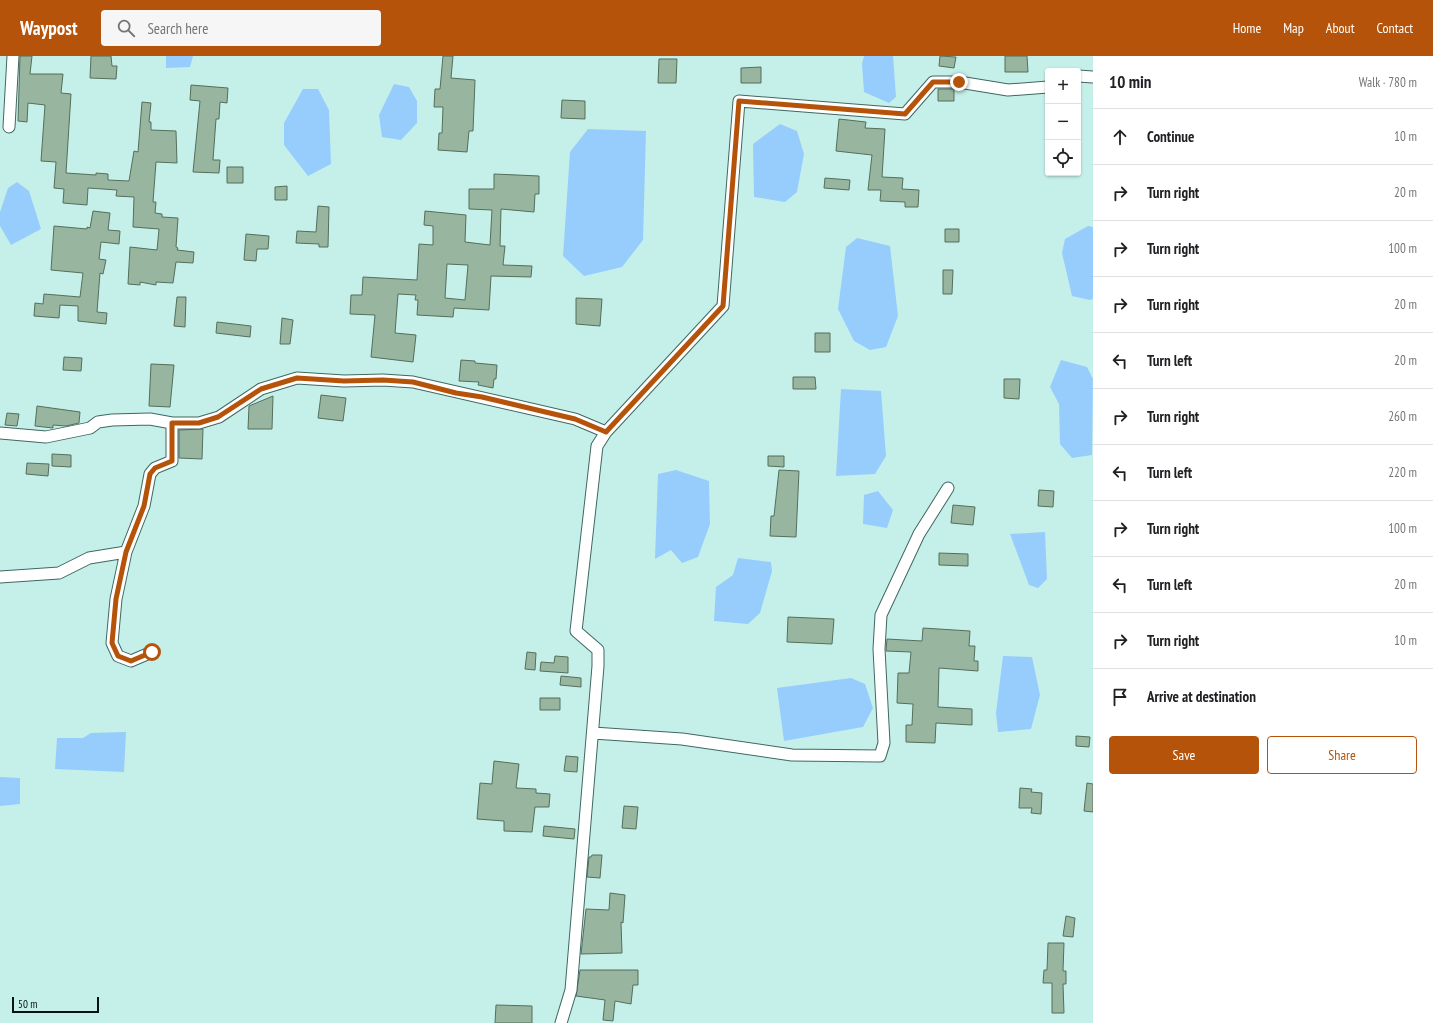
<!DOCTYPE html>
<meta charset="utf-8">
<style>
body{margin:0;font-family:"PT Sans Narrow",sans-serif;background:#f6f6f6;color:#202124}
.controls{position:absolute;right:12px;top:12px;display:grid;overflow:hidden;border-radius:4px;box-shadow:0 1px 3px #0004}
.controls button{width:36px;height:36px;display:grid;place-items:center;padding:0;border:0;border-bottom:1px solid #e0e0e0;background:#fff;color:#202124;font:20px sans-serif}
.scale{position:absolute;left:12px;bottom:10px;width:87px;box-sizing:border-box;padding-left:4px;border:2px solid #041311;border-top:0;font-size:11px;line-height:14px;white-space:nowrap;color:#041311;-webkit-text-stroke:3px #c5f0e9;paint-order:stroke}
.stop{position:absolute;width:12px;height:12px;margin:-9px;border:3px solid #b45309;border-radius:50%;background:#fff}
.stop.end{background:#b45309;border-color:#fff;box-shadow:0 1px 4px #0008}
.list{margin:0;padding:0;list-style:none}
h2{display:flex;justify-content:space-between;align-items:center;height:52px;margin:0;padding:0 16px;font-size:17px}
h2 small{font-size:13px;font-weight:400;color:#757577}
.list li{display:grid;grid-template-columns:26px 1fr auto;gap:12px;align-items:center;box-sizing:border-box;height:56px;padding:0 16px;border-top:1px solid #e0e0e0}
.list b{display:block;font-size:15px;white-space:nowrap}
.list em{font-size:13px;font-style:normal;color:#757577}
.actions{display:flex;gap:8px;padding:12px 16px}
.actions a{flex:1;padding:9px 0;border:1px solid #b45309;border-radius:4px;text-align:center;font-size:14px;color:#b45309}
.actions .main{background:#b45309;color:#fff}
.icon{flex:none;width:22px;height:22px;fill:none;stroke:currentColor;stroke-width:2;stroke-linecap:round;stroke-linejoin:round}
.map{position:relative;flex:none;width:1093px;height:967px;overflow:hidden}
header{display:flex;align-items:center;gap:24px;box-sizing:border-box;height:56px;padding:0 20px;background:#b45309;color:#fff}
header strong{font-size:19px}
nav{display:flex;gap:22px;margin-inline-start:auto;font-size:14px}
.search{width:280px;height:36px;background:#f6f6f6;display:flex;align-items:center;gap:10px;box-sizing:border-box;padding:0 14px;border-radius:4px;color:#757577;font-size:15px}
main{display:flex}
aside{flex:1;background:#fff}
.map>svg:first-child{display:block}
.water{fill:#96cdfd}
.building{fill:#97b59f;stroke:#546f5b;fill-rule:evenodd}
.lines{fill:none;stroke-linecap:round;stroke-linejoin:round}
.minor-casing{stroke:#406761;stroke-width:13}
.minor{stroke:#fff;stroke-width:11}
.route{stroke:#b45309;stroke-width:5}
</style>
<header>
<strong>Waypost</strong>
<div class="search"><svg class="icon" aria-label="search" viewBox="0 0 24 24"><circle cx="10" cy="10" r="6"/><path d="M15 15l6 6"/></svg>Search here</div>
<nav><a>Home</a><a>Map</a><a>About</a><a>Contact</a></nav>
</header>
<main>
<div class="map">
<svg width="1093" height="967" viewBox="0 0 1093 967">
<rect width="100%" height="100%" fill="#c5f0e9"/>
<path class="water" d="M166 0H193L190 11 166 12Z
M864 0H893L896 41 889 47 864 36 862 8Z
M394 28 409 31 417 45V67L401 84 382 81 379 59Z
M303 33H318L329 54 331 108 308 120 284 89V67Z
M780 68 797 75 804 98 797 136 785 146 754 141 753 88Z
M588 73 646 75 643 184 622 211 584 220 563 200 570 96Z
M17 126 29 135 41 173 11 189 0 170V156L8 132Z
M1088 170 1093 171V243L1090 244 1072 240 1062 197 1065 183Z
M857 182 890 190 898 260 886 291 870 294 854 285 838 253 846 191Z
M1061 304 1087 311 1093 323 1092 399 1072 402 1060 388 1059 348 1050 331Z
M841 333 881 335 886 400 875 418 836 420Z
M676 414 709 425 710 468 698 501 682 507 671 494 655 503 658 418Z
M878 435 893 454 887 472 863 468 864 439Z
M1045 476 1047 523 1038 532 1029 529 1010 478Z
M738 502 771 506 772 515 760 557 748 568 714 565 716 531 733 519Z
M1003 600 1032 601 1040 639 1031 673 998 676 996 657Z
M851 622 865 628 873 652 863 671 784 685 777 632Z
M126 676 124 716 55 713 57 682H83L91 677Z
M0 721 20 722V748L0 750Z"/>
<path class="building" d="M20 0H32L30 18H63L61 37 71 38 66 117 96 119V117L108 118V124L129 125 134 95 138 96 142 46 151 47 149 66H151V74L176 75 177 107 156 106 153 146H156L155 157 162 158V161L178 162 176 191 178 192 177 194 194 196 193 207 176 206 173 227 156 226V229L140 226V229L128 228 130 191 157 194 159 173 133 171 134 141 116 140 117 134 88 132 87 149 63 147 64 133 54 132 56 106 41 105 45 49 28 47 27 66 18 65Z
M91 0H111L112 10H117L116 23 90 22Z
M443 0H453L451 22 475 24 473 75H469L467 96 438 94 439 77H442L443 51H434L435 33H440Z
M940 0 956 1 954 12 939 10Z
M1005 0H1027L1028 16H1005Z
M659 3H677L676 27H658Z
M761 11V27H741V12Z
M191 29 228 32 227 47 220 46 219 63H216L213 104H220L219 117 193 116 200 45 190 44Z
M938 33H954V45H938Z
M562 44 585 45V63L561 62Z
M839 63 866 66 865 72 885 73 882 121 903 122 902 133 919 134 918 151H905V146L880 145 881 134H868L872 99 836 95Z
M227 111H243V127H227Z
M494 118 539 120V138H535L534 156 501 153 500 190H505L503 209 532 210 531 221 491 220 489 254 454 252 453 261 417 259 418 244H415L416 239 398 238 395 277 416 279 413 306 371 301 375 259 350 258 351 239H362L363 221 417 224 419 188 433 189V170L424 169 425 155 466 159 465 186 490 189 492 154 469 153V133H494ZM447 208 468 209 465 244 445 242Z
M825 122 850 124 849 134 824 132Z
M287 130V144H275V131Z
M318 150 329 151 328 191H319V188L296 187 297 175 316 176Z
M93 155 110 157 108 174 120 175 119 188 101 186 99 203 106 204 103 218 100 217 97 256 107 257 106 268 78 265V250L60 249 59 262 34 260 35 247 43 248 44 238 80 241 83 217 51 214 54 170 87 173V171L90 172Z
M945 173H959V186H945Z
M246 178 269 180 268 193H257L256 205 244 204Z
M943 214H953L952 238H943Z
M177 241H186L185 271 174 270Z
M576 242 602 243 600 270 576 268Z
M282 262 293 264 290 288H280Z
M217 266 251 270 250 281 216 277Z
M815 277H830V296H815Z
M64 301 82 302 81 315 63 314Z
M461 304 475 305V307L497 309 496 323H494L493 332 478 329 479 326 459 325Z
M151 308 174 309 170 351 149 350Z
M793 321H815L816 333H793Z
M1004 323H1020L1019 343 1004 342Z
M321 339 346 342 343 365 318 362Z
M273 340 272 373H248L249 350Z
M37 350 80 356 79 367 66 370 53 369V372L35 370Z
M7 357 19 358 17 370 5 369Z
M203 373 202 403 179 402V374Z
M52 398 71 399V411L52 410Z
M768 400H784V411L768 410Z
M27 407 49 408 48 420 26 418Z
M779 414 799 415 796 481 770 480 771 460H774Z
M1039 434 1054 435 1053 451 1038 450Z
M953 449 975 451 973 469 951 467Z
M939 497 968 498V510L939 509Z
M788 561 834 563 832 588 787 586Z
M923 572 970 575 969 590H975L974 605H978V615L939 612 938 651 972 653V669L936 667 935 687 906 686V669H912L913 648 897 647 898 617H909L911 596 886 595 887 583 922 585Z
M527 596 536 597 535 614 525 613Z
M555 600 568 601V617L540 615 541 606 554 607Z
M561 620 581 622V631L560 629Z
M540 642H560V654H540Z
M1076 680 1090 681 1089 691 1076 690Z
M566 700 578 701 577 716 564 715Z
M494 705 519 708 516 732 536 733V737L550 738 549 751H535L532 776 504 775V765L477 763 480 727 492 728Z
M1087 727 1093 728V756L1084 755Z
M1020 732 1032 733 1031 736 1042 737 1041 758 1031 757 1032 752H1019Z
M624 750 638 751 636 773 622 772Z
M544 770 575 773 574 783 543 780Z
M592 799H602L600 822 587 821 589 801H591Z
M610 837 625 839 623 867 621 866 622 897 581 898 586 853 609 854Z
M1066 860 1075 862 1073 881 1063 880Z
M1048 887H1064L1063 915H1066V928H1063L1064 957H1052V927H1043L1044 914H1047Z
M580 914H638V929H633L631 948 615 945 613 965 603 964 605 944 576 940Z
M496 949 532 950V967H495Z"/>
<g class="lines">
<g class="minor-casing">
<path id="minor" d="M1078 20 1093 21
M9 71 13 0
M0 377 46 381 90 372 98 366 112 364 150 363 172 367H199L219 361 261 333 297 322 344 325 383 324 413 326 575 363 606 376
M0 521 59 517 89 502 126 496
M152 596 131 605 118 600 112 587 116 543 126 496 144 450 150 418 155 412 172 405V367
M593 677 682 683 792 699 880 700 884 687 879 593 881 559 919 478 948 432
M561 967 571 934 598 610V594L576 575 597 390 606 376 723 250 739 45 905 58 933 26H959L1008 34 1048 31"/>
</g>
<use href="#minor" class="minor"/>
</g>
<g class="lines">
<path class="route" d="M152 596 131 605 118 600 112 587 116 543 126 496 144 450 150 418 155 412 172 405V367H199L218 361 261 333 297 322 344 325 383 324 413 326 456 337 482 341 575 363 606 376 723 250 739 45 905 58 933 26H959"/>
</g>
</svg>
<div class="controls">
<button>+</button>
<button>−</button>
<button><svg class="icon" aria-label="locate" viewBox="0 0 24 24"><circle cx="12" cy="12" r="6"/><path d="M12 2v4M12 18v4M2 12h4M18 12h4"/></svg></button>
</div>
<div class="scale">50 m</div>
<div class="stop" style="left:152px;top:596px"></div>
<div class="stop end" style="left:959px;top:26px"></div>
</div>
<aside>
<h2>10 min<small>Walk · 780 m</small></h2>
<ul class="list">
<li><svg class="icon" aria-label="ahead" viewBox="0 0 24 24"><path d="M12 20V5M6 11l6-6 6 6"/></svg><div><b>Continue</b></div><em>10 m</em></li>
<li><svg class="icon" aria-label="right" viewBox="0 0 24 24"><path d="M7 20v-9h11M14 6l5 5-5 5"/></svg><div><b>Turn right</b></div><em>20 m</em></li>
<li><svg class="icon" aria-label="right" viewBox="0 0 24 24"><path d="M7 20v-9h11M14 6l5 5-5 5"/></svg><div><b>Turn right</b></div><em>100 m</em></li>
<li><svg class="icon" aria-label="right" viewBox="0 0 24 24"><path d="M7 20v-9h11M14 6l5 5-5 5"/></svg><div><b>Turn right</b></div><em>20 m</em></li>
<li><svg class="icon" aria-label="left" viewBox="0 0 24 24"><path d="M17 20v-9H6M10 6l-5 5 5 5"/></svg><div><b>Turn left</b></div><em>20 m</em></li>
<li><svg class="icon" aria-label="right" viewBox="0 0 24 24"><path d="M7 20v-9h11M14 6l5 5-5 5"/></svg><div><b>Turn right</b></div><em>260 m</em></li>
<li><svg class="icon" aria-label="left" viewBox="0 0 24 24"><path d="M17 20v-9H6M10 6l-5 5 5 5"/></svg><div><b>Turn left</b></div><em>220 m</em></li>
<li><svg class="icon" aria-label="right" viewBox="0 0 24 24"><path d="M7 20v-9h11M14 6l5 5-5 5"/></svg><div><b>Turn right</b></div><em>100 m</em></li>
<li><svg class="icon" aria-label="left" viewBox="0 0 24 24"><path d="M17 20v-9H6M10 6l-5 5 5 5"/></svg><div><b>Turn left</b></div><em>20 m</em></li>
<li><svg class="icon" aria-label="right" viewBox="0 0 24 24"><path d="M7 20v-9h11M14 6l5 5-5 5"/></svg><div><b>Turn right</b></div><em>10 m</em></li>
<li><svg class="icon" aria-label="arrive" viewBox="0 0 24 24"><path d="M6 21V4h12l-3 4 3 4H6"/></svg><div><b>Arrive at destination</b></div></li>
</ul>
<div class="actions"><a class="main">Save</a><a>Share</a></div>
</aside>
</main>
